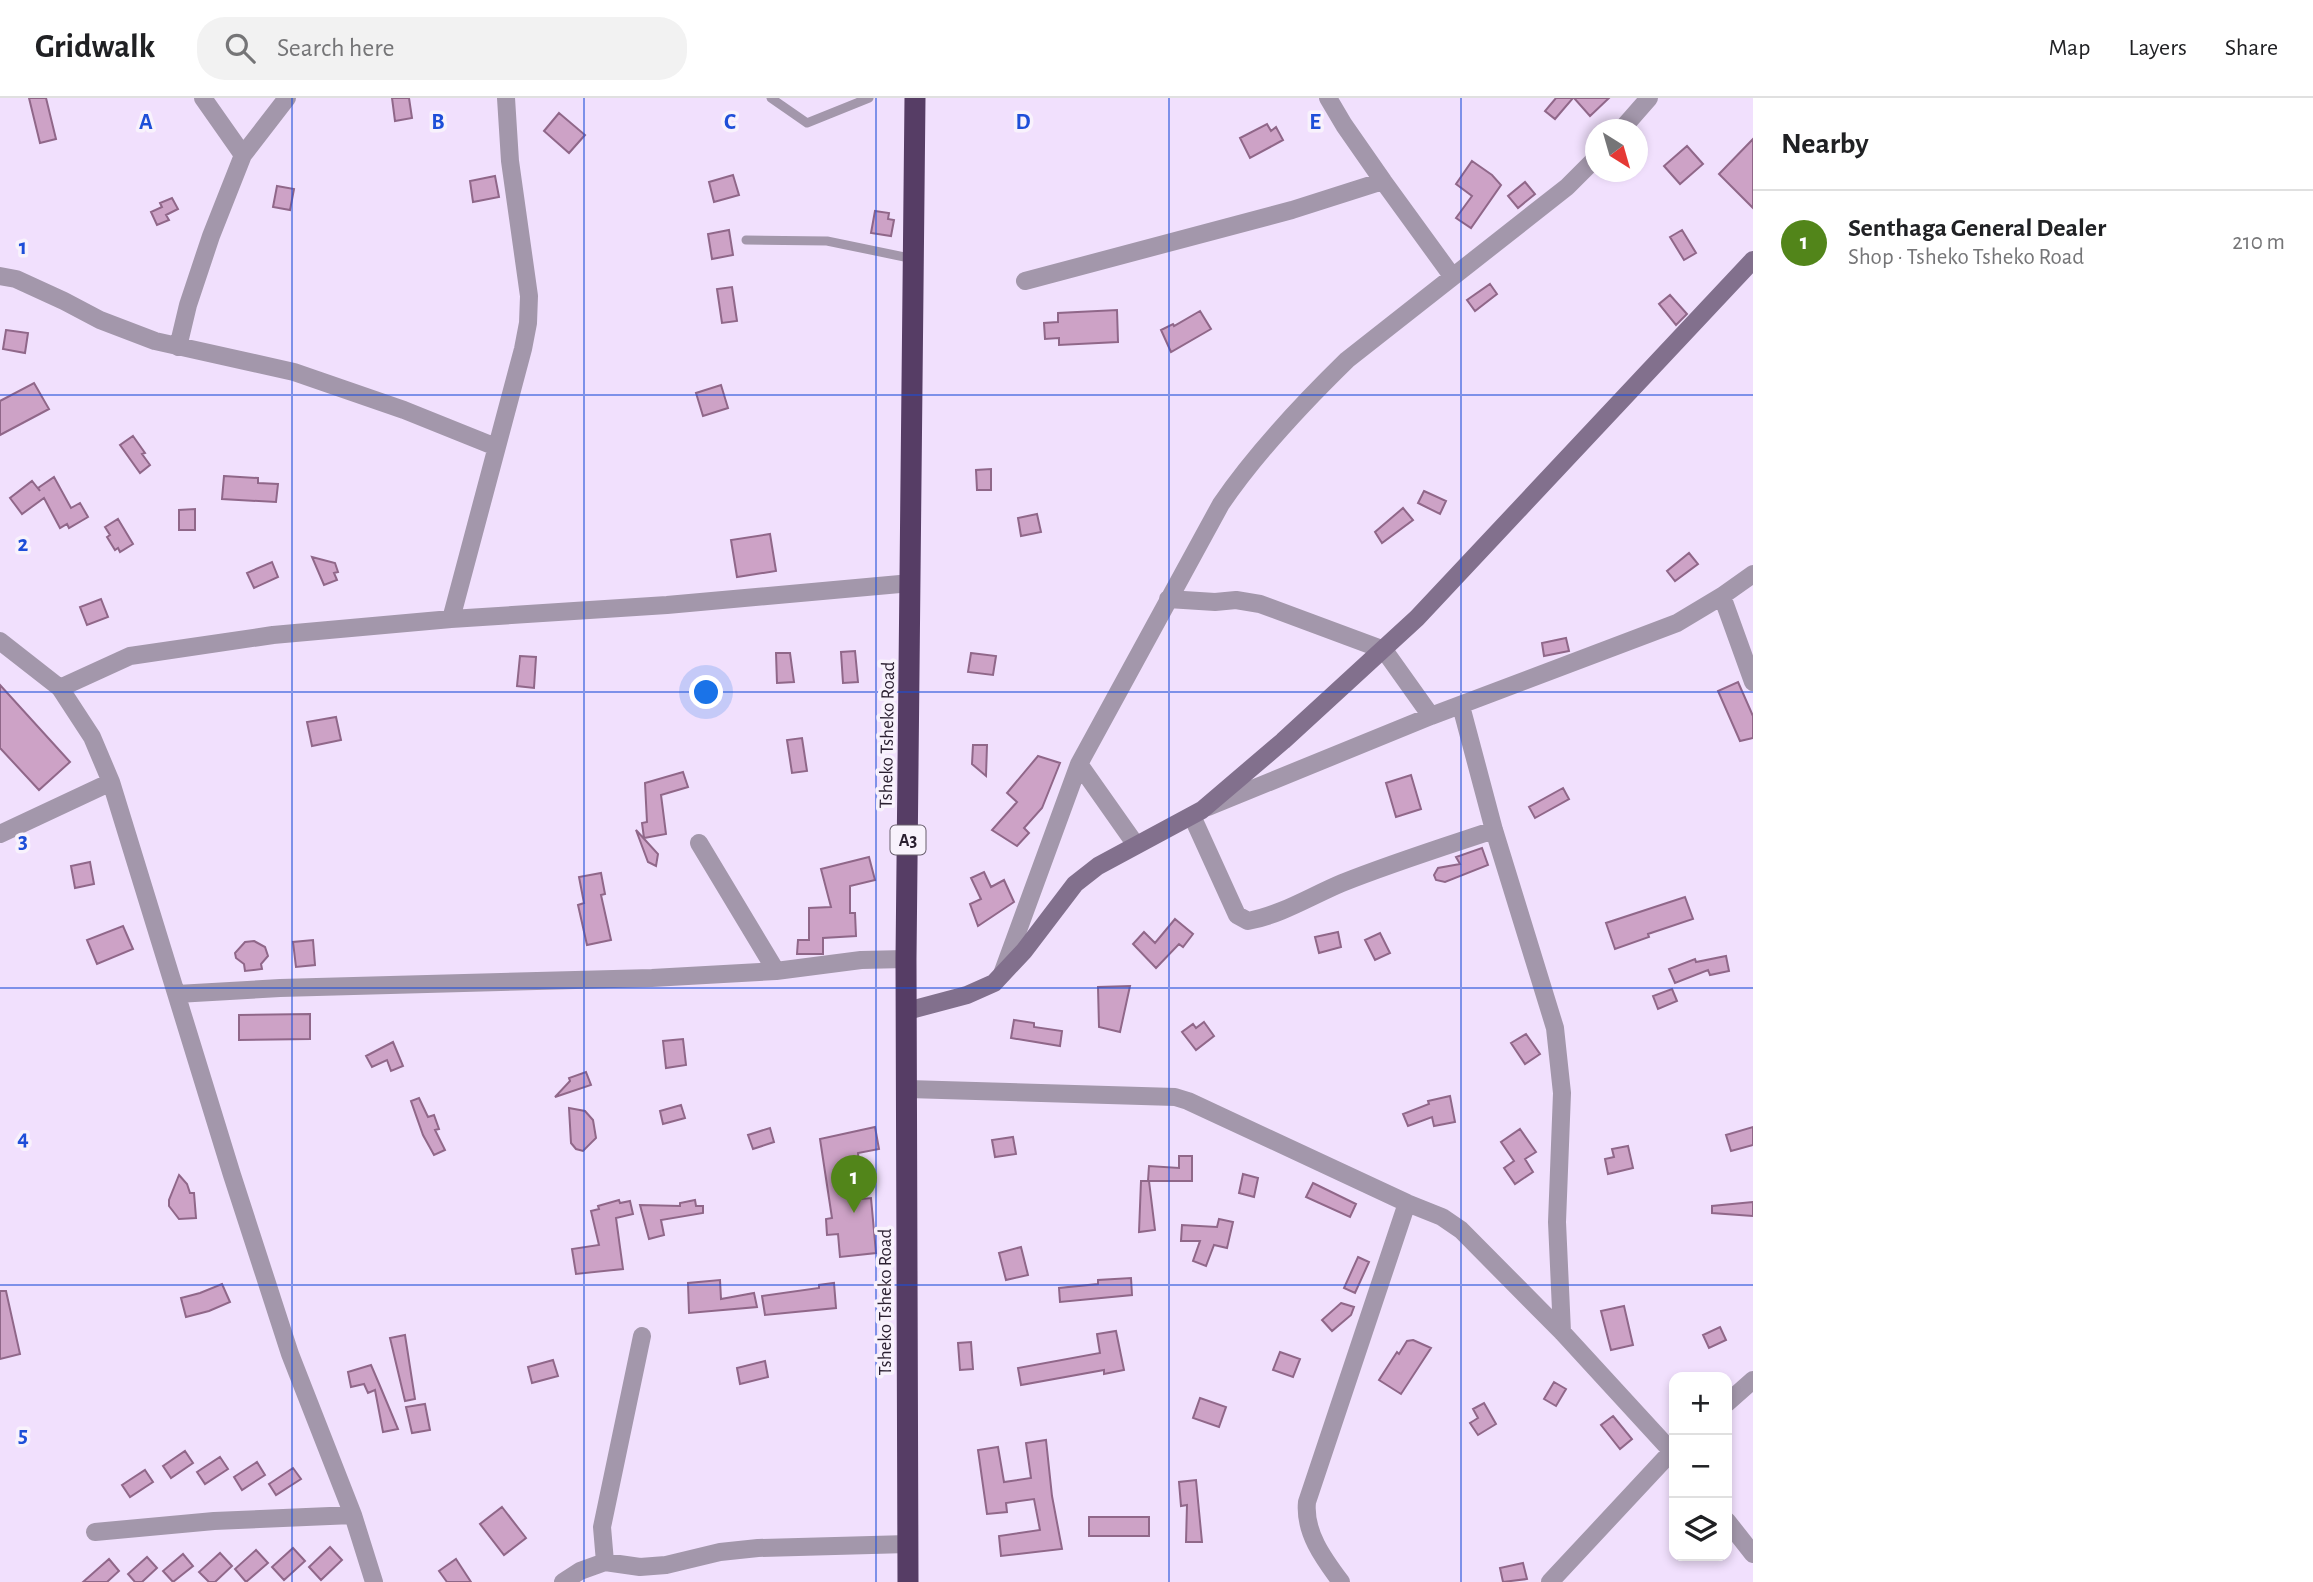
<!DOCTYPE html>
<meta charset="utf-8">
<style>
body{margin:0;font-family:"Alegreya Sans",sans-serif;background:#f2f2f2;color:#202124}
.controls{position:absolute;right:21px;bottom:21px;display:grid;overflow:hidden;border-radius:14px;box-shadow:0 4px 10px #0003}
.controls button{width:63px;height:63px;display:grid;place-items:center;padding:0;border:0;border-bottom:2px solid #e0e0e0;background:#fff;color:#202124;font:35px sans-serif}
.compass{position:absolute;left:1585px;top:21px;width:63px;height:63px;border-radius:50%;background:#fff;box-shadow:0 4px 10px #0003;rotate:143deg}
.you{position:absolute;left:707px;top:595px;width:24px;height:24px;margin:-18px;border:5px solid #fff;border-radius:50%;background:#1a73e8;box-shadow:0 0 0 10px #1a73e833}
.badge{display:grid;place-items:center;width:46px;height:46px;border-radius:50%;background:#52851a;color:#fff;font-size:23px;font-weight:700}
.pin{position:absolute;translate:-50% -58px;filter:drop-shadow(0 2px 4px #0008)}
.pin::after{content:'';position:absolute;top:37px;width:24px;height:21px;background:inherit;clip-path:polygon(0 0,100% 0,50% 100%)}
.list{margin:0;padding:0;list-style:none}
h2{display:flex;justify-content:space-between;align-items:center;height:91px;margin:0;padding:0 28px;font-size:30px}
h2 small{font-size:23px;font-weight:400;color:#757577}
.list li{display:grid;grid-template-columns:46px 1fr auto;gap:21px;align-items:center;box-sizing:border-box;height:105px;padding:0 28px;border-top:2px solid #e0e0e0}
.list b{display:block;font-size:26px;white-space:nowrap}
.list p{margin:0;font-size:23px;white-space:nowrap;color:#757577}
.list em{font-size:23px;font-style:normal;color:#757577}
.icon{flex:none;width:38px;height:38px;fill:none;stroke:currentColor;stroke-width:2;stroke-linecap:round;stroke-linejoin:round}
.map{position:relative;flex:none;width:1753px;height:1484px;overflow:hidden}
header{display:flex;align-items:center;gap:42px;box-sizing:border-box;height:98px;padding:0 35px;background:#fff;border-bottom:2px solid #e0e0e0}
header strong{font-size:33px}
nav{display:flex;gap:38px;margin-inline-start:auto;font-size:24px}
.search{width:490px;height:63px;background:#f2f2f2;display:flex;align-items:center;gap:18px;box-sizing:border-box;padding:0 24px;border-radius:28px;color:#757577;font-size:26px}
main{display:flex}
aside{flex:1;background:#fff}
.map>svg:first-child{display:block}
.building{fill:#cda2c6;stroke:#906789;stroke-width:2}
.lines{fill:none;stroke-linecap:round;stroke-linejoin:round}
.lane{stroke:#a397ab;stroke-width:9}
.street{stroke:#a397ab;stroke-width:18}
.secondary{stroke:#82708d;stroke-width:18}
.highway{stroke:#563d65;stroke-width:21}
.grid{fill:none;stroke:#1d4ed8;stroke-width:2;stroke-opacity:0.55}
.labels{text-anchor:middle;stroke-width:7;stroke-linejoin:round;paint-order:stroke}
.shield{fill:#f8f2fc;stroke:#685e6d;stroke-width:2}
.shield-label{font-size:18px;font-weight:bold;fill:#2a1f30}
.street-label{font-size:19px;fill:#2a1f30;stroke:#f8f2fc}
.grid-label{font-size:23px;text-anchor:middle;font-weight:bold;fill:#1d4ed8;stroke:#f8f2fc;stroke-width:7;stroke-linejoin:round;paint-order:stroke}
</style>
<header>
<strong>Gridwalk</strong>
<div class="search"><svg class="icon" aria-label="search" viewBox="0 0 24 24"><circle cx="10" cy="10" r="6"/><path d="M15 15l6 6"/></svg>Search here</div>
<nav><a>Map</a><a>Layers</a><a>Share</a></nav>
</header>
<main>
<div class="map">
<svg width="1753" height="1484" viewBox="0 0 1753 1484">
<rect width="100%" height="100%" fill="#f1e0fd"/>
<path class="building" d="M29 0H46L56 41 40 45Z
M392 0H409L412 20 395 23Z
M1556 0H1573L1555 21 1545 13Z
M1574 0H1609L1590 18Z
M559 15 585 37 569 55 544 33Z
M1267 26 1271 33 1276 29 1283 42 1250 60 1240 40Z
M1753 41V110L1719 76Z
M1687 48 1703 66 1680 86 1664 68Z
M1472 63 1492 77 1501 87 1471 130 1456 120 1472 98 1456 86Z
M733 77 739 97 714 104 709 84Z
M495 78 499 99 473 104 470 83Z
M1525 84 1535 96 1518 110 1508 98Z
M277 88 294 91 290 112 273 109Z
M172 100 178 111 166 117 169 122 157 127 151 114 162 109 160 105Z
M875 113 889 115 888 121 894 122 891 138 871 135Z
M729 132 733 157 712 161 708 136Z
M1682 132 1696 155 1684 162 1670 139Z
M1490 186 1497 196 1475 213 1467 202Z
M732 189 737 223 722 225 717 191Z
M1670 197 1687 216 1676 227 1659 206Z
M1117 212 1118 244 1059 247V240L1045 241 1044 225 1058 224V215Z
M1200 213 1211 231 1171 254 1161 232 1173 226 1174 228Z
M6 232 28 235 25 255 3 251Z
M34 285 49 311 0 337V303Z
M721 287 728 310 703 318 696 295Z
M133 338 145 355 142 356 150 367 140 375 120 347Z
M991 371V392H977L976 372Z
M224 378 258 380V385L278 386 276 404 222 401Z
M54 379 71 410 80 405 88 419 69 430 67 426 60 430 44 400 22 416 10 400 32 383 40 393 38 390Z
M1424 393 1446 403 1440 416 1418 405Z
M1403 410 1413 422 1382 445 1375 434Z
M195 411V432H179V412Z
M1037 416 1041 434 1021 438 1018 420Z
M118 421 133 446 120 454 118 450 115 452 107 439 110 437 105 429Z
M770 436 776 473 737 479 731 442Z
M1689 455 1698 466 1675 483 1667 473Z
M312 459 335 465 338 474 334 475 337 482 324 487Z
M272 464 278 479 254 490 247 475Z
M101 501 108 519 87 527 80 509Z
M1566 540 1569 553 1544 558 1542 545Z
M855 553 858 584 843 585 841 554Z
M776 555H790L794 584 777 585Z
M971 555 996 558 993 577 968 574Z
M520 558 536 559 534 590 517 588Z
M1738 584 1753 618V640L1740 643 1718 593Z
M0 587 70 664 39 692 0 650Z
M336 619 341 642 312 648 307 624Z
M802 640 807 673 792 675 787 642Z
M973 647H987L986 678 972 666Z
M1038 658 1060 665 1042 710 1024 730 1029 735 1017 748 992 732 1017 704 1007 695Z
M683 674 688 689 661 697 666 736 644 740 642 725 647 724 645 685Z
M1411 677 1421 711 1396 719 1386 685Z
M1563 690 1569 701 1535 720 1529 709Z
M636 732 658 756 656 768 648 764Z
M1482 750 1488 767 1445 784 1436 782 1434 777 1438 770 1460 766 1456 759Z
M869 759 875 782 850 788V815H855L856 838 823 840V856H797L798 842H809V810L831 809 821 771Z
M90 764 94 786 75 790 71 768Z
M984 774 991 789 1004 782 1014 804 978 828 970 806 981 801 971 780Z
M601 775 605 796 601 797 611 842 587 847 578 807 584 805 579 779Z
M1685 799 1693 821 1648 836 1649 839 1615 851 1606 825Z
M1175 821 1193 836 1183 849 1179 846 1156 870 1133 846 1144 834 1155 845Z
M123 828 133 851 97 866 87 842Z
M1338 834 1341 849 1319 855 1315 839Z
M1380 835 1390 855 1375 862 1365 842Z
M313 842 315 867 296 869 293 844Z
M254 843 265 849 268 858 261 866 262 871 245 873 244 866 236 860 235 855 245 844Z
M1726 858 1729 873 1710 877 1708 872 1675 885 1669 871 1695 861 1696 864Z
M1130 888 1120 934 1099 929 1098 889Z
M1672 891 1677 903 1658 911 1653 898Z
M310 916V941L239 942V917Z
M1014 922 1034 925V929L1062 933 1060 948 1011 940Z
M1204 924 1214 938 1196 952 1182 934 1193 926 1196 930Z
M1526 936 1540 956 1525 966 1511 945Z
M683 941 686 967 666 970 663 943Z
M393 944 403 968 391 973 387 962 372 969 366 958Z
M586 974 591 987 555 999 570 983 569 980Z
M1450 998 1455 1024 1434 1028 1432 1019 1408 1028 1403 1016 1429 1006 1428 1003Z
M419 1000 428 1019 434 1017 439 1031 435 1032 445 1052 434 1057 423 1037 411 1003Z
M681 1007 685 1020 663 1026 660 1013Z
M569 1010 585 1013 593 1022 596 1040 583 1053 576 1051 571 1045Z
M875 1029 879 1051 858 1055 862 1101 871 1100 876 1155 840 1159 838 1136 827 1137 826 1121 832 1120 820 1041Z
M1753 1029V1047L1731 1053 1726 1037Z
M770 1030 774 1044 753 1051 748 1037Z
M1520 1031 1536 1054 1525 1061 1533 1074 1515 1086 1504 1070 1514 1063 1501 1044Z
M1013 1039 1016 1056 995 1059 992 1042Z
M1628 1048 1633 1070 1608 1076 1605 1061 1614 1059 1612 1051Z
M1179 1058H1192V1083H1149L1155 1132 1139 1134 1141 1083H1148L1149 1068 1179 1070Z
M1243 1076 1258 1080 1254 1099 1239 1095Z
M179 1077 187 1086 190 1095H194L196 1120 179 1121 169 1108V1102Z
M1313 1085 1356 1106 1350 1119 1306 1099Z
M619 1102 620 1105 630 1103 633 1116 616 1120 623 1171 576 1176 572 1151 599 1147 591 1113 599 1111 598 1108Z
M695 1102 696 1108H703V1115L661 1122 664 1137 649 1141 640 1107 680 1108V1105Z
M1753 1104V1118L1712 1115V1108Z
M1219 1121 1233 1124 1227 1150 1214 1147 1206 1168 1193 1163 1200 1143H1181L1182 1127 1217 1129Z
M1021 1149 1028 1177 1006 1182 999 1155Z
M1358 1159 1369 1164 1355 1195 1344 1190Z
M1131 1180 1132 1197 1060 1204 1059 1190 1098 1186V1182Z
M720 1182 721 1201 754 1195 757 1209 689 1215 688 1185Z
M834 1185 836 1210 765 1217 762 1198 819 1190V1187Z
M222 1186 230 1204 209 1213 186 1219 181 1200 200 1195Z
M0 1193H6L20 1256 0 1261Z
M1341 1205 1354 1209 1351 1217 1332 1233 1322 1222Z
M1624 1208 1633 1247 1611 1252 1601 1213Z
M1720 1229 1726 1242 1709 1250 1703 1237Z
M1116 1233 1124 1272 1104 1276V1272L1021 1287 1018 1270 1100 1255 1097 1236Z
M405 1237 415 1301 405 1303 390 1240Z
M1413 1242 1431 1250 1401 1296 1379 1282 1397 1254 1399 1256 1407 1243Z
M971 1244 973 1271 960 1272 958 1245Z
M1280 1254 1300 1261 1293 1279 1273 1272Z
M553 1262 558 1278 532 1285 528 1269Z
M765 1263 768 1279 740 1286 737 1270Z
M371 1267 380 1288 398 1331 383 1334 375 1292 368 1295 364 1286 351 1289 348 1274Z
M1554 1284 1566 1291 1556 1308 1544 1301Z
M1200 1300 1226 1309 1219 1329 1193 1320Z
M1484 1305 1496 1326 1478 1337 1470 1325 1478 1320 1473 1311Z
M425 1306 430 1332 412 1335 406 1309Z
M1613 1318 1632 1341 1620 1351 1601 1327Z
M1046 1342 1052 1398 1062 1451 1001 1458 999 1438 1040 1432 1034 1401 1006 1405 1007 1414 987 1416 978 1352 998 1349 1004 1384 1031 1380 1026 1345Z
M185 1353 193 1365 171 1380 163 1368Z
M220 1359 228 1371 205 1386 197 1374Z
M257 1364 265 1377 242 1392 234 1379Z
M293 1370 301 1381 276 1397 269 1386Z
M145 1372 153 1384 130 1399 122 1387Z
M1196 1382 1202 1444H1186L1187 1407 1181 1408 1179 1384Z
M502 1409 526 1440 504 1457 480 1426Z
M1089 1419H1149V1438H1089Z
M330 1449 342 1462 321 1482 309 1469Z
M293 1450 305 1463 284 1482 272 1469Z
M256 1452 268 1465 246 1484 235 1471Z
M220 1455 232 1468 215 1484H209L199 1474Z
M183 1456 193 1468 173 1484 163 1473Z
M147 1459 157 1470 142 1484H135L128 1476Z
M109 1461 119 1473 107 1484H83Z
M456 1461 471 1484H447L439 1473Z
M1523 1465 1527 1481 1503 1484 1500 1470Z"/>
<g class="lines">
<path class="lane" d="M771 0 807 25 869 0
M746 142 827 143 914 161"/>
<path class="street" d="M203 0 243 57
M1328 0 1344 27 1383 83
M1621 32 1649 0
M0 178 16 181 64 203 100 222 155 243 294 274 404 312 496 349
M1025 183 1292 112 1383 83 1452 178
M178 249 188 207 211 138 243 57 287 0
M1722 498 1753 584
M1168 501 1215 504 1236 502 1260 506 1384 552 1431 618
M451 521 523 251 528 225 529 198 510 63 506 0
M0 543 60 590 92 639 111 684 232 1077 290 1256 353 1417 374 1484
M60 590 130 558 273 537 451 521 667 507 911 485
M1461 608 1494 732 1555 930 1562 995 1557 1124 1562 1234
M1079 666 1136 747
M1208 709 1431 618 1677 525 1722 498 1753 476
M1192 718 1237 817 1248 823C1281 817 1311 798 1342 785 1392 765 1443 749 1494 732
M0 736 111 684
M699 745 776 873
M1002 876 1079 666 1221 406C1255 356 1303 305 1347 262L1567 89 1596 60
M177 896 280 890 652 880 776 873 861 862 906 861
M908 991 1175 999 1188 1003 1407 1105 1442 1119 1461 1132 1562 1234 1674 1356
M1727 1305 1753 1282
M1727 1423 1753 1456
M95 1434 214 1423 353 1417
M605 1464 602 1429 642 1238
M563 1484 580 1473 605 1464 640 1469 666 1467 720 1454 758 1450 908 1446
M1341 1484C1323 1460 1304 1434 1307 1404L1407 1105
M1550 1484 1674 1351"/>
<path class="secondary" d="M907 913 967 897 994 885 1024 853 1075 786 1098 768 1202 712 1283 643 1417 520 1753 162"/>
<path class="highway" d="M908 1484 906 861 915 0"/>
</g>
<path class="grid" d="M292 0V1484M584 0V1484M876 0V1484M1169 0V1484M1461 0V1484M0 297H1753M0 594H1753M0 890H1753M0 1187H1753"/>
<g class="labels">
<rect class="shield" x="890.5" y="727.5" width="35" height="29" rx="5"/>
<g class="shield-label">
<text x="908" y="748">A3</text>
</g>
<g class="street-label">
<text transform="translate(886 637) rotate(-89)" y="7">Tsheko Tsheko Road</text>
<text transform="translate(884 1204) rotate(-90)" y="7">Tsheko Tsheko Road</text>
</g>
</g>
<g class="grid-label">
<text x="146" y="31">A</text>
<text x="438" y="31">B</text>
<text x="730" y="31">C</text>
<text x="1023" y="31">D</text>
<text x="1315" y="31">E</text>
<text x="23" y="156">1</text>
<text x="23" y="453">2</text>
<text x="23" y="750">3</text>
<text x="23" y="1047">4</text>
<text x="23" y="1344">5</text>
</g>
</svg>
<div class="controls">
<button>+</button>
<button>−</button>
<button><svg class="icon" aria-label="layers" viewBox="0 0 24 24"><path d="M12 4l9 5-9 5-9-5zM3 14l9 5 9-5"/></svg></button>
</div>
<svg class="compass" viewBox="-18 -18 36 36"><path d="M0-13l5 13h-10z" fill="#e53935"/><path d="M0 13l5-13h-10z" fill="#757577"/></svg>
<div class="you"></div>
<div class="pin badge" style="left:854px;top:1115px">1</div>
</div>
<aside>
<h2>Nearby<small></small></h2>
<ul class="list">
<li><span class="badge">1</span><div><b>Senthaga General Dealer</b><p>Shop · Tsheko Tsheko Road</p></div><em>210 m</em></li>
</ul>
</aside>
</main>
